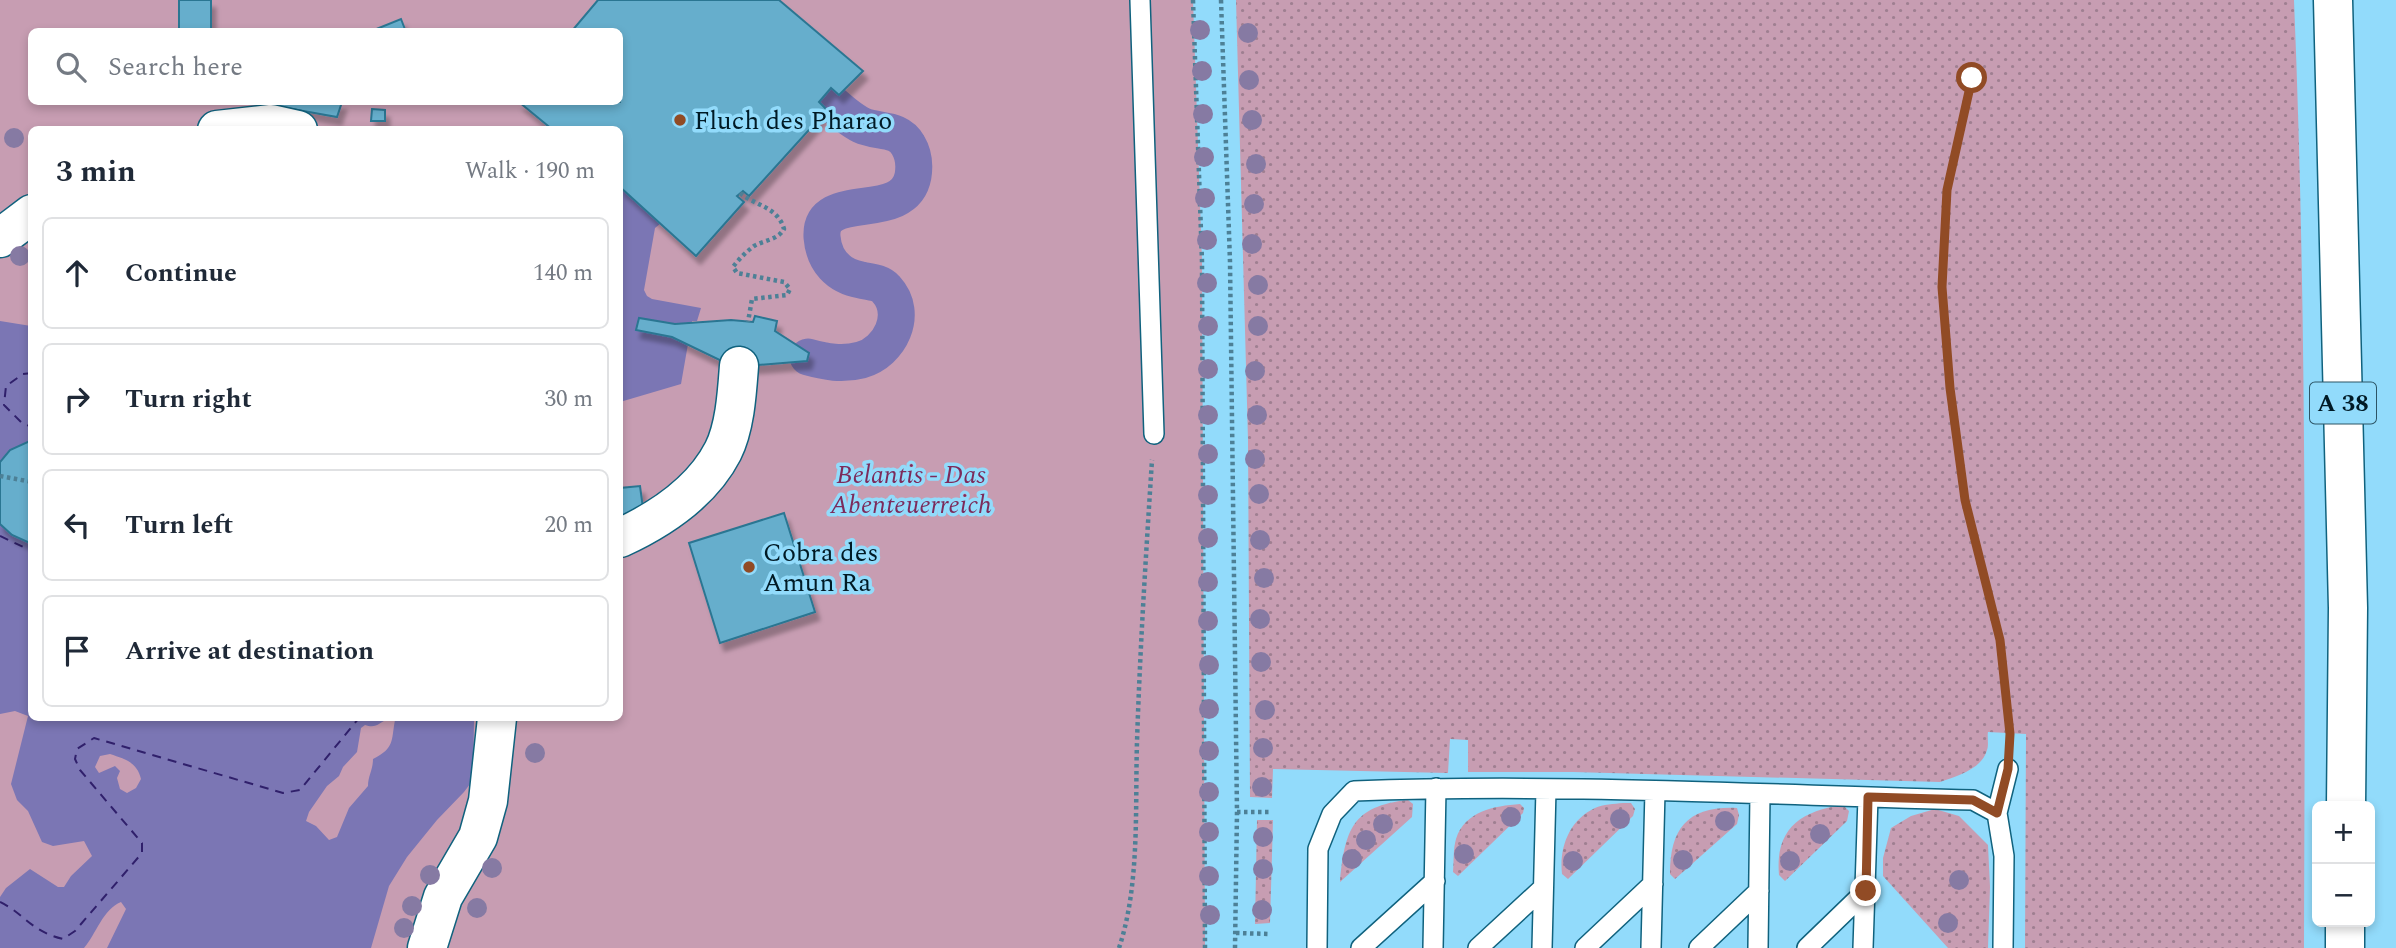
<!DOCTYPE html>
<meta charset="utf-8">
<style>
body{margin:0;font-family:Spectral,serif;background:#f6f6f7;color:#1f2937}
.controls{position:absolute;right:21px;bottom:21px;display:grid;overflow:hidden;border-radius:10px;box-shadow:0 4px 10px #0003}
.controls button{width:63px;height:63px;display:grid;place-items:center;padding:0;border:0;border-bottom:2px solid #e0e1e3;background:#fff;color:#1f2937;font:35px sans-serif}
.stop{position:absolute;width:21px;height:21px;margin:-16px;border:5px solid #914b25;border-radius:50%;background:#fff}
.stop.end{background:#914b25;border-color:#fff;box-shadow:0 2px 7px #0008}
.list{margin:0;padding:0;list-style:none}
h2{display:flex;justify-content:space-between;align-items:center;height:91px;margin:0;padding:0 28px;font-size:30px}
h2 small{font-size:23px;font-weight:400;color:#747a83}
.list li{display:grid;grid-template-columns:46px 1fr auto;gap:21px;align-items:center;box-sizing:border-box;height:112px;margin:0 14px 14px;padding:0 14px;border:2px solid #e0e1e3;border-radius:10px}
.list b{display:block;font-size:26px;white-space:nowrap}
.list em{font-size:23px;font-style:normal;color:#747a83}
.icon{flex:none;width:38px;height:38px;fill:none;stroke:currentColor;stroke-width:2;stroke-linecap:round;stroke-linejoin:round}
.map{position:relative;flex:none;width:2396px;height:948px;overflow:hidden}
.search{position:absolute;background:#fff;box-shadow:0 4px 10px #0003;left:28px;top:28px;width:595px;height:77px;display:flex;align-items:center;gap:18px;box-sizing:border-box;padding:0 24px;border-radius:10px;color:#747a83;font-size:26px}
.panel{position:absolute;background:#fff;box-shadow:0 4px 10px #0003;left:28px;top:126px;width:595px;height:595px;border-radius:10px}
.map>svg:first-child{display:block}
.grass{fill:url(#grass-dots)}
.green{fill:#c79db2;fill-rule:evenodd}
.water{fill:#7b76b4;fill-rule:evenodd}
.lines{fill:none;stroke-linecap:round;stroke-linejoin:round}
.canal{stroke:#7b76b4;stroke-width:37}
.ferry{stroke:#30206b;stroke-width:2;stroke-dasharray:9 7;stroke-linecap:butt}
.building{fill:#66aecc;stroke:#2b7692;stroke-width:2;filter:url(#shadow)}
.lane-casing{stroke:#10627e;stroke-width:22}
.street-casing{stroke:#10627e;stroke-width:41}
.highway-casing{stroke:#10627e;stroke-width:41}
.path{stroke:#4d8096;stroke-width:4.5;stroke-dasharray:3.5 3.5;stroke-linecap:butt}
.lane{stroke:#fff;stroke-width:19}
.street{stroke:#fff;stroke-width:38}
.highway{stroke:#fff;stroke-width:38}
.tree{fill:#867aa3}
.route{stroke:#914b25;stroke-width:9}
.poi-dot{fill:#914b25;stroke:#92dbfb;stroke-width:2.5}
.labels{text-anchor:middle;stroke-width:7;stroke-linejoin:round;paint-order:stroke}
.shield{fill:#92dbfb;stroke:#2c5465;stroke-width:2}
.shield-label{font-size:24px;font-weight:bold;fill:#001a25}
.poi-label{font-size:26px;fill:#001a25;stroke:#92dbfb;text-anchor:start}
.park-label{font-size:26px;font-style:italic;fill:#7c2b5b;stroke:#92dbfb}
</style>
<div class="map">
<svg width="2396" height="948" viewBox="0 0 2396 948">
<defs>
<pattern id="grass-dots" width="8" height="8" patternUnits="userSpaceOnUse" patternTransform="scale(1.75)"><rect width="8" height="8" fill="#c79db2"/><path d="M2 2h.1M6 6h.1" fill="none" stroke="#9f7f91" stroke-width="1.8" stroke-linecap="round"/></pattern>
<filter id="shadow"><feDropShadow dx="4.5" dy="8" stdDeviation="2" flood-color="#0004"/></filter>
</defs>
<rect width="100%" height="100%" fill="#92dbfb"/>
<path class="grass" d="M1236 0H2294C2307 316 2305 632 2304 948H2025L2026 734 1988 732C1987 737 1989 745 1987 750 1982 769 1957 776 1940 782L1573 772H1468V740L1450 739 1448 773 1273 769 1272 798 1250 797 1248 440Z
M1408 800 1413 804 1412 817 1340 882C1345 830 1352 806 1408 800Z
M1623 803H1631L1635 809 1633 816 1568 879 1562 874C1559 848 1569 820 1595 808 1603 804 1614 804 1623 803Z
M1520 804 1524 808 1523 813 1458 876 1453 872C1454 862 1453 849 1456 839 1465 811 1494 806 1520 804Z
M1843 805 1849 811 1847 821 1785 881 1779 875C1775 829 1800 811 1843 805Z
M1737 808 1739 815 1737 824 1675 879 1670 874C1670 827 1689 806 1737 808Z
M1935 809 1959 816 1988 845 1990 887 1988 948H1948L1883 876V858L1891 828 1911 816Z
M1257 820H1273L1270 923 1255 924Z"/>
<path class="green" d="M0 0H1193L1202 261 1205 948H0ZM32 32H620V102H32ZM32 130H620V718H32Z"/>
<path class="water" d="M620 187 660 224 655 228 644 290 647 296 652 299 701 308 697 321H692L681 384 620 402Z
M0 321 31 326 32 718H389C379 723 376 729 365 725L361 728 357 752 343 767 339 776 327 786 309 812 306 821 316 826 329 840 337 837 349 808 368 786C368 776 373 770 373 759 395 748 391 741 395 720L392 718H471L474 721 473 780 464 792 437 820 407 857 389 886 371 948H107L126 909 121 902C103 909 96 934 84 948H0V897L6 888 30 869 58 887H64L71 876 92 856 84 841 53 846 42 842 28 811 17 800 11 784 28 716 15 711 0 714ZM110 754C125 759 137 762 141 779L136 788 127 793 120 789 117 778 120 771 115 766 99 773 95 767 100 756Z"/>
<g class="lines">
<path class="canal" d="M808 357C826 362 842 365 861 360 890 352 909 314 886 289 880 282 869 282 861 280 838 276 824 261 822 237 819 188 904 225 913 176 915 164 914 155 908 145 898 127 878 133 861 125 847 118 835 106 824 96"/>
<path class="ferry" d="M32 373 23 374 6 386 4 405 22 423 32 427
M0 536 32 551
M0 902C25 914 30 931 63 939L75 931 142 853V843L80 770 75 759 77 749 94 738 283 793 300 790 359 718"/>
</g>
<path class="building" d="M179 0H211V32H179Z
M598 0H779L863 71 839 95 831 88 819 102 827 110 749 196 743 191 737 196 744 202 696 256 620 187V130H553L519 102H620V32H571Z
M401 19 406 32H369Z
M264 102H342L337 117 264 104Z
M372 109 385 110V121H371Z
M755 316 777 321 775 331 809 353 807 361 746 366 730 365 672 337 636 330 639 318 675 324 731 320 753 322Z
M32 440V544L12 535 0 524V462L10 450Z
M640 486 644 516 620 519V488Z
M784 513 815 612 720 643 689 543Z"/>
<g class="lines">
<g class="lane-casing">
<path id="lane" d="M1140 0 1154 434
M1317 948 1318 849 1332 814 1354 791C1560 783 1767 795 1973 800L1997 813
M1361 948 1435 881
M1433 948 1436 788
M1478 948 1542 889
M1542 948 1546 789
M1585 948 1653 884
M1651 948 1655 791
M1699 948 1759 891
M1758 948 1760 794
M1807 948 1866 891
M1863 948 1868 797
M2003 948 2004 856 1997 813 2008 769"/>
</g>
<g class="street-casing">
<path id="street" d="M217 130 271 124 298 130
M0 238 32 214
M620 538C659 520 702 492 723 451 735 427 737 393 739 366
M427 948 443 897 478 837 488 801 497 718"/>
</g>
<g class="highway-casing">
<path id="highway" d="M2333 0 2348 608 2346 806
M2345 948V922"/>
</g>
<path class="path" d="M1193 0 1202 261 1205 948
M1221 0 1230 262 1237 812 1235 948
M1972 78 1947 190 1942 287 1950 388 1965 500 2000 640 2010 743
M740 193C756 206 778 207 784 229 778 240 764 240 754 246 746 252 739 259 733 267L737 273 784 282 790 289 787 295 752 299 748 322
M0 476 32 482
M1237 812H1271
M1236 933 1270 934
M1119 948C1140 885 1135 808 1137 742 1140 648 1146 554 1152 460"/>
<use href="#lane" class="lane"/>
<use href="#street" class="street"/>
<use href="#highway" class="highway"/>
</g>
<g class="tree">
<circle cx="1200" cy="30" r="10"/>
<circle cx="1248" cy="33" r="10"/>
<circle cx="1202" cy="71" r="10"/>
<circle cx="1249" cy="80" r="10"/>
<circle cx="1203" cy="114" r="10"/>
<circle cx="1252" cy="120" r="10"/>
<circle cx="14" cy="138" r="10"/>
<circle cx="1204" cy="157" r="10"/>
<circle cx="1256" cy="164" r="10"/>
<circle cx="1205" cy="198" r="10"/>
<circle cx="1254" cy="204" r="10"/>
<circle cx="1207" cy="240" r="10"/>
<circle cx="1252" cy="244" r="10"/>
<circle cx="20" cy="256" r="10"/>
<circle cx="1207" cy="283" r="10"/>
<circle cx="1258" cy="285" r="10"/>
<circle cx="1208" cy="326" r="10"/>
<circle cx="1258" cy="326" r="10"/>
<circle cx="1208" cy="369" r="10"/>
<circle cx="1255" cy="371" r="10"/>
<circle cx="1208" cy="415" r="10"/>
<circle cx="1257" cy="415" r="10"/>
<circle cx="1208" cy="454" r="10"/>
<circle cx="1255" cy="459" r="10"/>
<circle cx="1259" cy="494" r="10"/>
<circle cx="1208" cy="495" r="10"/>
<circle cx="1208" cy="538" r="10"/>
<circle cx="1260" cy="540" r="10"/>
<circle cx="1264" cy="578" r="10"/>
<circle cx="1208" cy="582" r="10"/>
<circle cx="1260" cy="619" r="10"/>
<circle cx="1208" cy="621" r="10"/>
<circle cx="1261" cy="662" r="10"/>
<circle cx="1209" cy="665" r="10"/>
<circle cx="1209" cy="709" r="10"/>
<circle cx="1265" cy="710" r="10"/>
<circle cx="1263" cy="748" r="10"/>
<circle cx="1209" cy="751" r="10"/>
<circle cx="535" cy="753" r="10"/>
<circle cx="1262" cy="787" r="10"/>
<circle cx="1209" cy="792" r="10"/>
<circle cx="1511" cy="817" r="10"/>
<circle cx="1620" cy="819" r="10"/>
<circle cx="1725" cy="821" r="10"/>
<circle cx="1383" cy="824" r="10"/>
<circle cx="1209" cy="832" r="10"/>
<circle cx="1820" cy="834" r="10"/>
<circle cx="1263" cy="837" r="10"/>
<circle cx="1366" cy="840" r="10"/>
<circle cx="1464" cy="854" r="10"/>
<circle cx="1352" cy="859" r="10"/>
<circle cx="1683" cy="860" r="10"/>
<circle cx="1573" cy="861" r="10"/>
<circle cx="1790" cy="861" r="10"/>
<circle cx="492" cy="868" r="10"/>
<circle cx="1263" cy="869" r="10"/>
<circle cx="430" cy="875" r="10"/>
<circle cx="1209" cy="876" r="10"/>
<circle cx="1959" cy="880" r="10"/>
<circle cx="412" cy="906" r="10"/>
<circle cx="477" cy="908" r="10"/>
<circle cx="1262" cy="910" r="10"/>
<circle cx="1210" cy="915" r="10"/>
<circle cx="1948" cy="923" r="10"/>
<circle cx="404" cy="928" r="10"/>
</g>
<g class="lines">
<path class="route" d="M1866 891 1868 797 1973 800 1997 813 2008 769 2010 734 2000 640 1965 500 1950 388 1942 287 1947 190 1972 78"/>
</g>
<g class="poi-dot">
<circle cx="680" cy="120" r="7"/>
<circle cx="749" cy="567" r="7"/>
</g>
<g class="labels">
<rect class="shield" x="2310" y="382.5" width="66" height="41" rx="5"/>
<g class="shield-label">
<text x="2343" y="411">A 38</text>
</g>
<g class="poi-label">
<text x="694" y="129">Fluch des Pharao</text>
<text x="763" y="561">Cobra des<tspan x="763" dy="30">Amun Ra</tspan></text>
</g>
<g class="park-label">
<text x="911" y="483">Belantis - Das<tspan x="911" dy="30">Abenteuerreich</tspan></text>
</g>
</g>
</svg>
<div class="controls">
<button>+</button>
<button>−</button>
</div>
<div class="stop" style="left:1972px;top:78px"></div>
<div class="stop end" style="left:1866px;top:891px"></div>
<div class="search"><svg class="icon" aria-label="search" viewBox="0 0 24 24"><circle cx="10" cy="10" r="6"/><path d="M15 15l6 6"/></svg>Search here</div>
<section class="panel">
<h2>3 min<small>Walk · 190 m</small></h2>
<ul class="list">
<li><svg class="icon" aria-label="ahead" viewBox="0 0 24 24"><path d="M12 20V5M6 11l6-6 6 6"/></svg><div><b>Continue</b></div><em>140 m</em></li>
<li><svg class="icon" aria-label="right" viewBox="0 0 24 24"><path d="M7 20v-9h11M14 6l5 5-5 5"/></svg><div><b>Turn right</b></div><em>30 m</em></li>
<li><svg class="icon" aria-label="left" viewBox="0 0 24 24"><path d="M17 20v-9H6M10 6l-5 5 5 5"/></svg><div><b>Turn left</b></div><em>20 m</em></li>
<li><svg class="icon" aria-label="arrive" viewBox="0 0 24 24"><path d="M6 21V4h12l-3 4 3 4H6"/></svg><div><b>Arrive at destination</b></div></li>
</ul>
</section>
</div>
